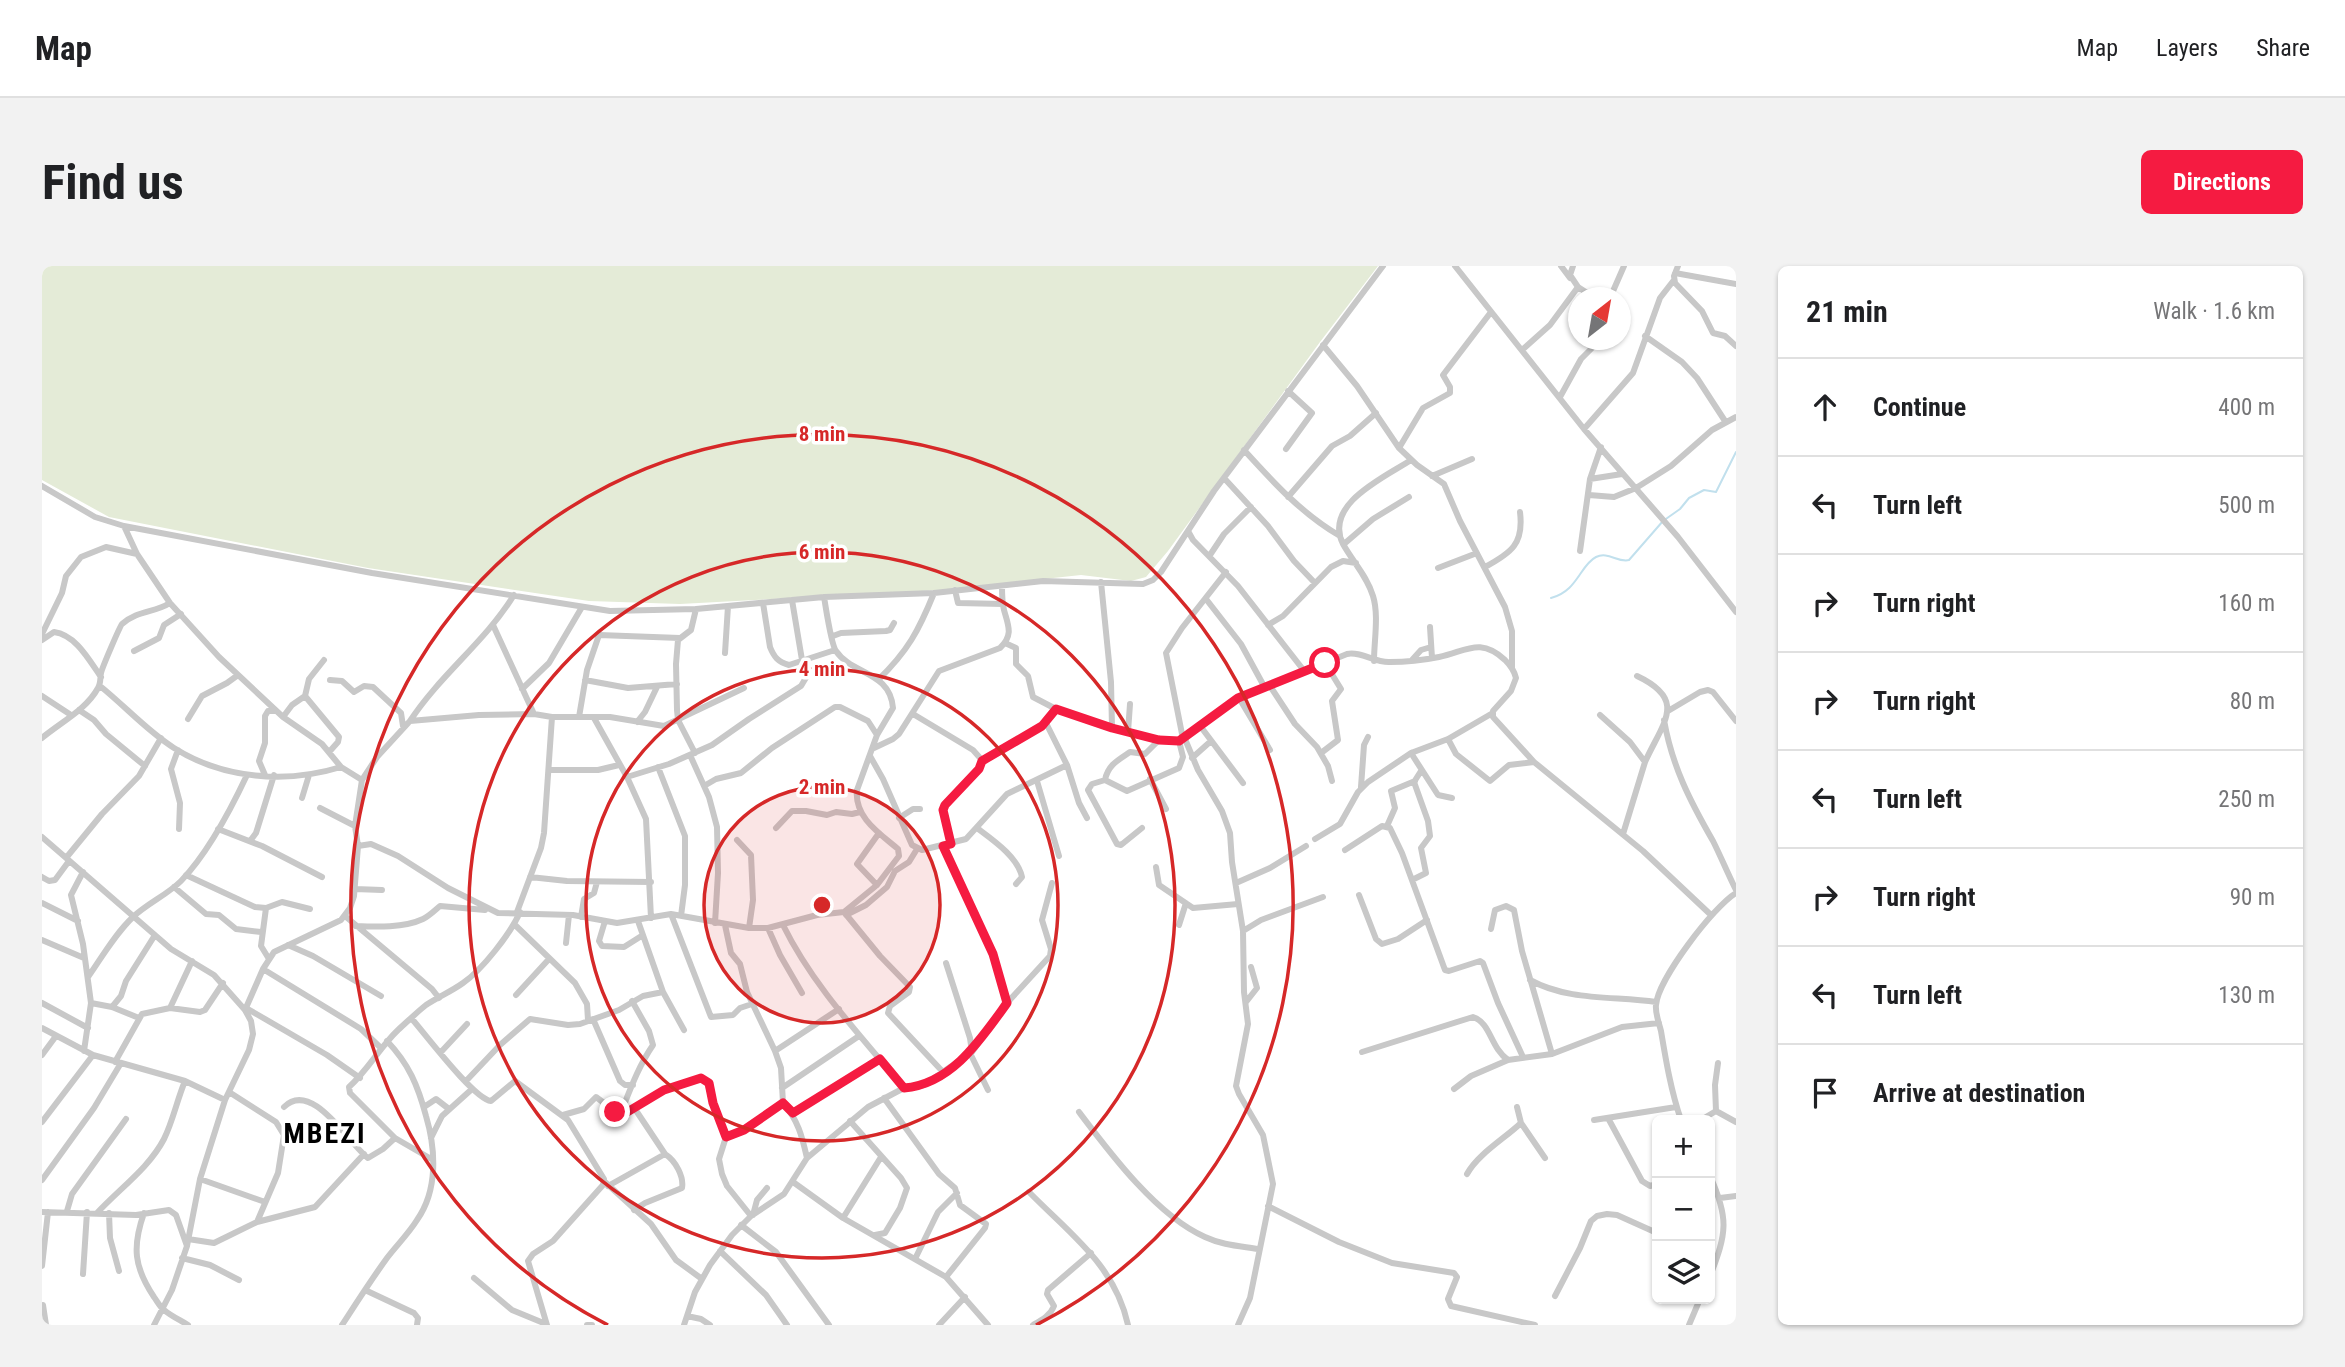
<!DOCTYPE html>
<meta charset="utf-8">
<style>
body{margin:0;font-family:"Roboto Condensed",sans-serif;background:#f2f2f2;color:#202124}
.controls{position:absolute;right:21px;bottom:21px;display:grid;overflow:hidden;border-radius:10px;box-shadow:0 2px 5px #0004}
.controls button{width:63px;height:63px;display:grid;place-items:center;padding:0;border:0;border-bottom:2px solid #e0e0e0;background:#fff;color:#202124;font:35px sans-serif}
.compass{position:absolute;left:1526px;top:21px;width:63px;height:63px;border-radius:50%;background:#fff;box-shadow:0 2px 5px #0004;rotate:31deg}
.stop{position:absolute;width:21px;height:21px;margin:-16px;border:5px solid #f51b41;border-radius:50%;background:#fff}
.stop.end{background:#f51b41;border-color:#fff;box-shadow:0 2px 7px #0008}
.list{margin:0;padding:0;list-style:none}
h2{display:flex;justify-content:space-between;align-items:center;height:91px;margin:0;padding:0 28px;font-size:30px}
h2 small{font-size:23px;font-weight:400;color:#757577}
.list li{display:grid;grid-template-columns:46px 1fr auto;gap:21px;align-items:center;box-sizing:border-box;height:98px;padding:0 28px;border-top:2px solid #e0e0e0}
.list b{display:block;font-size:26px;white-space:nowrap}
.list em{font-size:23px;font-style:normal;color:#757577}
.icon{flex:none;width:38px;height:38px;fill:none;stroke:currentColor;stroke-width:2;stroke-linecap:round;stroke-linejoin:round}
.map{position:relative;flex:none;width:1694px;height:1059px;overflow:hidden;border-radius:10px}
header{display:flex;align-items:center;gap:42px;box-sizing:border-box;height:98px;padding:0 35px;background:#fff;border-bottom:2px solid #e0e0e0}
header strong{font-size:33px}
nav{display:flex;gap:38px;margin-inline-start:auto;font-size:24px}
.intro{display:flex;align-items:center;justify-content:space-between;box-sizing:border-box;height:168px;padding:0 42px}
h1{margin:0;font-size:49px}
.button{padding:18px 32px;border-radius:10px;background:#f51b41;color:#fff;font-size:24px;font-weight:700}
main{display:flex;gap:42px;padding:0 42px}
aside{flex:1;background:#fff;border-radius:10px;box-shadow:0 2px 5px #0004}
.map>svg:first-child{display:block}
.green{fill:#e4ebd7}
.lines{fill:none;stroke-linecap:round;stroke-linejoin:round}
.stream{stroke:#c1e0ed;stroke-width:2}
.minor{stroke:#c8c8c8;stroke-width:6}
.route{stroke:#f51b41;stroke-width:9}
.ring{fill:none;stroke:#d62828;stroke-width:3.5}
.labels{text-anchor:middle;stroke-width:7;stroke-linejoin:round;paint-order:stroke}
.district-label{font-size:28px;font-weight:bold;letter-spacing:2px;fill:#000;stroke:#fff}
.centre{fill:#d62828;stroke:#fff;stroke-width:3.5}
.ring-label{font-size:21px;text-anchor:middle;font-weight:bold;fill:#d62828;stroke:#fff;stroke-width:7;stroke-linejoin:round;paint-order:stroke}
</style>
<header>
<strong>Map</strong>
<nav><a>Map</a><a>Layers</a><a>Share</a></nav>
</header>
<div class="intro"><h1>Find us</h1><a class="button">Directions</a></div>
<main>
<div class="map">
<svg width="1694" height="1059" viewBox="0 0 1694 1059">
<rect width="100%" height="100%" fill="#fff"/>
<path class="green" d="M0 0H1336L1278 76 1126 285 1104 311 1089 315 1039 309 898 324 638 338 547 335 326 302 67 251 0 214Z"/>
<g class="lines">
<path class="stream" d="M1509 332C1536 325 1538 299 1554 291 1566 285 1576 297 1587 294L1621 255 1638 243 1647 232 1662 224 1674 226 1694 186"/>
<path class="minor" d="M1413 0 1542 163 1636 271 1694 346
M1519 0 1528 12
M1531 0 1528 9 1536 21 1553 32
M1636 0 1632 10 1633 17 1660 45 1671 67 1683 70 1694 80
M1633 7 1694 18
M1568 32 1582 0
M1603 70 1640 96 1655 112 1683 155
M1281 79 1315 120 1357 182 1375 199 1402 218 1418 255 1463 341 1470 365V402
M1480 84 1508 59 1536 21
M1518 131 1539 93 1558 74
M1542 163 1591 107 1618 32 1632 14
M1357 182 1381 142 1408 127V121L1401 109 1449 46
M1244 183 1270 147 1246 125
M1202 184C1231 216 1260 248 1298 270
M1390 210 1430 193
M1182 212 1226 260 1252 295 1272 316
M1548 213 1580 208
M0 220 53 251 82 260 330 307 568 345 654 343 782 331 892 327 1001 315 1101 318 1111 314 1119 306 1172 225 1341 0
M1547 229 1572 231 1594 222 1629 200 1670 164 1694 151
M1246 231 1290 180 1308 170 1334 147
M82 260 95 288 128 337 177 391 241 451 280 478 299 501 320 514
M1146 265 1151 274 1196 320 1263 406
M1302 278 1331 253 1367 231
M1538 285 1548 213 1559 181
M1168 289 1182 268 1209 241
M1443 301C1469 287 1482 278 1478 246
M1396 302 1435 287
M1059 316 1069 416 1070 462
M913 324 916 337 961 338
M1164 333 1199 378 1223 422
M721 337 728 381C732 391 736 396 747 399L793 384
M451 359 492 448
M1226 359 1241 350 1289 301 1301 295 1314 297
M1388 361 1390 392
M0 368 20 327 24 310 39 291 64 281 95 288
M791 370 799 367 844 365 848 364 852 357
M0 374 12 366C34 369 47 394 59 411
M963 377 974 382V398L986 410 991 431 1014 443
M92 385 117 372 122 359 139 348
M683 387 686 340
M1370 394 1379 384 1389 381
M1332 395C1332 375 1337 349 1331 330 1325 310 1311 296 1301 278 1281 238 1343 211 1369 194
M1595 410C1646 434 1621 456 1603 496
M288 414 300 415 312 426 322 420 331 421 359 447 361 460
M543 414 586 422 635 418
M836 414C866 385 877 364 892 327
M58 420C83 440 105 465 132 482 181 513 244 518 299 501
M1228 420 1253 458 1275 481 1286 500 1290 515
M480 423 507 397 540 341
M0 430 29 449
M263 430 297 471 296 476 288 485
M1197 432 1228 484
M37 444 52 454 64 468 103 500
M1626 445 1658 426 1666 424 1671 426 1694 455
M871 448 931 484 939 493 937 503 903 539 901 544 909 578
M1558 449 1588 476 1603 496 1581 568
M241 451 250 439 263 430 267 413 282 394
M537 451 545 404 557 369 638 372
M552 452 585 511 604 553 609 652
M146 453 160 430 185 417 196 409
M1622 454C1630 500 1648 535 1671 575 1679 591 1686 608 1694 624
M368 455C398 409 443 376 472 329
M595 456 603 446 615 421
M1004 457 1025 499 1037 537 1045 552
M1159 461 1201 517
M1086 466 1088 438
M0 472C19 456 44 444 56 422 59 417 58 412 59 407 60 402 78 360 80 358 96 344 112 347 128 337
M1141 473 1124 387 1140 362 1184 306
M1143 473 1156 504 1180 545 1188 567 1190 596 1201 665 1202 726 1206 758 1194 820 1197 828 1221 869 1231 918 1208 1032 1196 1059
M1406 473 1414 488 1448 515 1467 499 1492 496
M832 482 851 473 857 468 897 405 958 382C972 369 966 359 962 344 960 336 960 328 960 320
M136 484 129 503 138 537 137 563
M653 487 636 454 635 444 634 398 636 374 649 364 654 343
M1279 487 1296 474 1290 435 1299 423 1283 397
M1369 487 1396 529 1410 532
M648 489 667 531 675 561 676 607 673 657
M828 490 841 513 870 579 880 584 924 573 965 528 1025 499
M1150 492 1169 475
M940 495 1000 460 1014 443 1070 462 1117 474 1137 475 1197 432 1305 388C1319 385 1333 397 1348 396 1364 396 1382 394 1397 391 1425 385 1438 371 1463 394 1469 400 1472 404 1474 412L1469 425 1451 445V451L1492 496 1601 585 1669 649
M616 501 643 570V619L639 650
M508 504H556L577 499
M223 509 217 495 223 477V450L226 445H234
M585 511 627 498 670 479 707 453 759 420 765 410 760 394 750 334
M1108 513 1124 543
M1063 514C1066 499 1076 494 1088 486L1103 488 1117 474
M995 515 1017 590
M662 520 674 513 699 507 730 482 793 441H798L826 455 835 469
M1319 521 1322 479 1326 471
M260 532 267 509
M278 542 313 560
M857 552 871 543H878
M1345 560 1353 542 1349 525 1373 515
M734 562 750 545H764L785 549 794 546 810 548 818 546
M935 562C951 574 976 591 980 611L974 618
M1100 562 1079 579 1075 578 1046 524 1050 518 1063 514 1085 525 1137 502 1141 491 1137 475
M176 563 220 580 280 611
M0 571 129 683 172 709 203 744 209 755 211 768 207 784 183 834 158 913 145 980 130 1024 112 1059
M1273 573 1298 558 1316 526 1326 516 1369 487 1406 473 1449 448
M695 574 709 589 711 634 707 662
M208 575 214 567 232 509
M316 580 329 578 356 590 406 622 456 647 531 649 575 657 629 648 707 662H726L775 649 802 646 835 619 857 590 856 583C837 567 812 551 815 524L835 469 851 442C848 405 810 409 794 385 789 378 784 342 782 331
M901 580 952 688 965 737
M1303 584 1340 560 1348 562 1360 587 1403 704 1407 705 1438 695 1441 697 1456 737 1481 791
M24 592 60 548 97 510 119 472
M1114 601 1117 619 1151 642 1196 638
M41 606 29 629 41 678 49 737 42 785
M144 609 213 641 224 642 240 636 268 643
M0 611 7 615 13 614 27 595
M488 611 525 615 609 616
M1370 614 1384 607 1379 582 1388 570 1386 555 1372 516 1379 505
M1194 617 1228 602 1264 580
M835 619 815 598 837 567
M132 621 164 648 177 649 194 663 219 666
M313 623 340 624
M1317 629 1334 673 1340 678 1356 673 1385 654
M0 637 36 655
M224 642 219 680 227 693
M475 646 499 582 502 567 510 451
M802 646 838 690 868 721 867 726 848 740 846 747 901 806
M629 648 669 751 691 749 698 742 710 738
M804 649 824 639 845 621 853 605 867 596 875 583
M303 650 390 723 397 732
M539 651 542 633 552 627 555 616
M563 655 557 675 560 680 582 681 601 669
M472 658 533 717 545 738 546 754
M683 659 689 687 698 698 705 726 733 785 739 802 741 837C756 854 760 870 765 892
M741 659C771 720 819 770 862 822
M1137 659 1144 637
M314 660C334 661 362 662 381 653 387 650 393 644 398 640L443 644
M726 662 738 689 760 727
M1449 663 1453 644 1464 640 1472 644 1480 685 1510 788
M1201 665 1219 654 1281 631
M0 674 42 692
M524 677 527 649
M246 679 271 690 339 730
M904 697 928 772 930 786
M221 703 319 763 339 782
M46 711C60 691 73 668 91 651 106 637 125 629 139 615 165 588 189 543 205 509
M1488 714C1526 735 1572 730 1614 736
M621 726 642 764
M474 729 507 693
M1204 736 1215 722 1209 701
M0 737 46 762
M49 737 70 741 97 752
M70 741 79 730 84 715 113 669
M128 742 150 695
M204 742 285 789 318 812
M203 744 221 703 232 686 299 654 308 642 312 630 316 580 313 560 320 514 335 491 368 455 437 449 492 448 510 451H568L622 460 702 422
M370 753C384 769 432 833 449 835L473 815 526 854 562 913 561 919 511 975 491 988 486 995 505 1059
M551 753 578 815 583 819H591
M0 762 51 789 143 815 183 834
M733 785 797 743
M399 786 425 758
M1320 786 1431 751C1449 757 1448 781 1466 794
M928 787 946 824
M0 789 14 770
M73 796 100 748 128 742 158 746 163 744 181 717
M1676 797 1673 819 1674 845 1694 856
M424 815 458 779 488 753 526 759 538 758 577 744 601 730 621 726 596 655
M740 822 817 770
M1412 823 1429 810 1466 794 1510 788 1580 761 1617 757
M187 826 234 856 242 869 236 907 215 956
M842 832 897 908 913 922 918 939 944 958 943 962 904 1011
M242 841C270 813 307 878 326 892L341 883 353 872
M382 841 394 833 407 843
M1475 841 1479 857 1503 892
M1037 846C1068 887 1115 950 1163 971 1180 979 1198 980 1216 983
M751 847 838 793
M521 849 542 843 554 831 574 846 582 848 622 824 659 812 664 814 684 871 677 893 680 908 685 920 709 950
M578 849C588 824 596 801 611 779L607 765 590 735
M1566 852 1600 915 1608 920 1615 918
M1552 854 1634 841
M1639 854C1629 825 1624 795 1619 765 1617 757 1613 747 1614 739 1616 713 1672 640 1694 627
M1659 854 1674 845
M808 855 859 912 865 922 858 942 843 967 833 969
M0 856 51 789
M684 871 702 864 741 837
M389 872 400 850 430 823
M391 894 353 872 308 827 307 821C326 804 338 781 356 764 365 756 375 746 384 739 396 731 410 725 421 717 440 704 469 667 478 646
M1425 908C1436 888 1462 873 1479 857
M1668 910C1687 952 1685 967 1668 1010
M158 913 223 936
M0 914 52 842 79 797
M563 916 609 958 634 994 660 1013
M751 916 801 952 904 1011 946 1059
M566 920 623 888 593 843
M987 926C1028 968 1073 999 1086 1059
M1678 932 1694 930
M1226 940 1297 976 1350 997 1412 1007 1415 1011 1406 1033 1409 1040 1493 1059
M592 944 603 937 640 922C642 911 634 895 623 888
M25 945 30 928 84 853
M0 946 94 949 127 944 134 949 145 980
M55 947C77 923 107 902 122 873 131 855 135 834 143 815
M67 947 68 972 77 1005
M102 947C90 981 92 1001 112 1031 115 1035 118 1041 122 1044 129 1050 138 1054 146 1059
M711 949 715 934 725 922
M801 952 839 891
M699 959 734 986 787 1059
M146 973 172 977 215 956 273 941 322 888
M678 985 724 1029 745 1059
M140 992 168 999 197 1014
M873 993 896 946 915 927
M0 1000 6 946
M41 1008 45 946
M432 1012 470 1044 504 1058
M323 1024 372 1047 376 1052 375 1059
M1513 1030 1538 982 1549 955 1555 950 1565 948 1575 949 1615 967
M1 1039 4 1059
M645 1050 659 1053 668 1059
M300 1059C315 1036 329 1014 345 992 355 979 367 967 375 954 396 924 394 884 384 850 376 820 367 798 345 775
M545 1059H550
M642 1059 653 1026 668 999 690 969 709 950 742 928 765 892 826 841 862 822 882 819 930 786 965 737 1008 690 1009 683 1000 654 1010 617
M897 1059 923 1031
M991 1059C1000 1054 1008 1050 1012 1040L1005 1028 1006 1024 1049 987
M1647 1059 1658 1033"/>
</g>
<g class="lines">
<path class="route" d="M573 846 582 848 622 824 659 812 667 817 671 837 684 871 702 864 741 837 751 847 838 793 862 822C910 818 939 773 965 737L951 688 901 580 909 578 901 544 903 539 937 503 940 495 1000 460 1014 443 1070 462 1117 474 1137 475 1196 432 1283 397"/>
</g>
<circle cx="780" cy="639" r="118" fill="#d62828" fill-opacity=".12"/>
<g class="ring">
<circle cx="780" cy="639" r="118"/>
<circle cx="780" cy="639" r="236"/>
<circle cx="780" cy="639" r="353"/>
<path d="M566 1059A471 471 0 1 1 994 1059"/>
</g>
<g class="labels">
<g class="district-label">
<text x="283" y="877">MBEZI</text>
</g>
</g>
<circle cx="780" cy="639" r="10" class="centre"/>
<g class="ring-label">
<text x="780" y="175">8 min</text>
<text x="780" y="293">6 min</text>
<text x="780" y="410">4 min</text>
<text x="780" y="528">2 min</text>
</g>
</svg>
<div class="controls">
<button>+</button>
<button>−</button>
<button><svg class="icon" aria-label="layers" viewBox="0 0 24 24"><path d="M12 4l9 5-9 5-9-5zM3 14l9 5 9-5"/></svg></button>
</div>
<svg class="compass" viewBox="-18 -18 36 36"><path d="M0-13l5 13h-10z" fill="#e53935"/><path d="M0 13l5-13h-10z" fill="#757577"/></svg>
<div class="stop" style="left:1283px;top:397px"></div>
<div class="stop end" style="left:573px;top:846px"></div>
</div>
<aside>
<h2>21 min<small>Walk · 1.6 km</small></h2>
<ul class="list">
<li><svg class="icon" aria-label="ahead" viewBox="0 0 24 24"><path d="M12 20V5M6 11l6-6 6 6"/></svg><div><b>Continue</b></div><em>400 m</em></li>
<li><svg class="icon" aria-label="left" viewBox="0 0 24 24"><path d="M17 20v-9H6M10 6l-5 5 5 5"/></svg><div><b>Turn left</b></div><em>500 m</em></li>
<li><svg class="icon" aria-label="right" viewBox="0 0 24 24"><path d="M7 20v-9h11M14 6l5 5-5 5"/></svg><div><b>Turn right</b></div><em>160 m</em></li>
<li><svg class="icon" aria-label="right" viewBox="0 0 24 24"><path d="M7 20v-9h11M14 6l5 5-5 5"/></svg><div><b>Turn right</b></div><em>80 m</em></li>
<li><svg class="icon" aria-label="left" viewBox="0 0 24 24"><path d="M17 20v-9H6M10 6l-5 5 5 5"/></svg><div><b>Turn left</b></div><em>250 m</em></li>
<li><svg class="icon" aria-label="right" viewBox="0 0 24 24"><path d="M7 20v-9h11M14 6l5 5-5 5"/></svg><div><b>Turn right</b></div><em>90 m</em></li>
<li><svg class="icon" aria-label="left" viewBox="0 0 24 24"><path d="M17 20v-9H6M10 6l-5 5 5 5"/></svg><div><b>Turn left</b></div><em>130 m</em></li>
<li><svg class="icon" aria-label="arrive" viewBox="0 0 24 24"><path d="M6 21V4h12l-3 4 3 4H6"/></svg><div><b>Arrive at destination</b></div></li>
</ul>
</aside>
</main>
